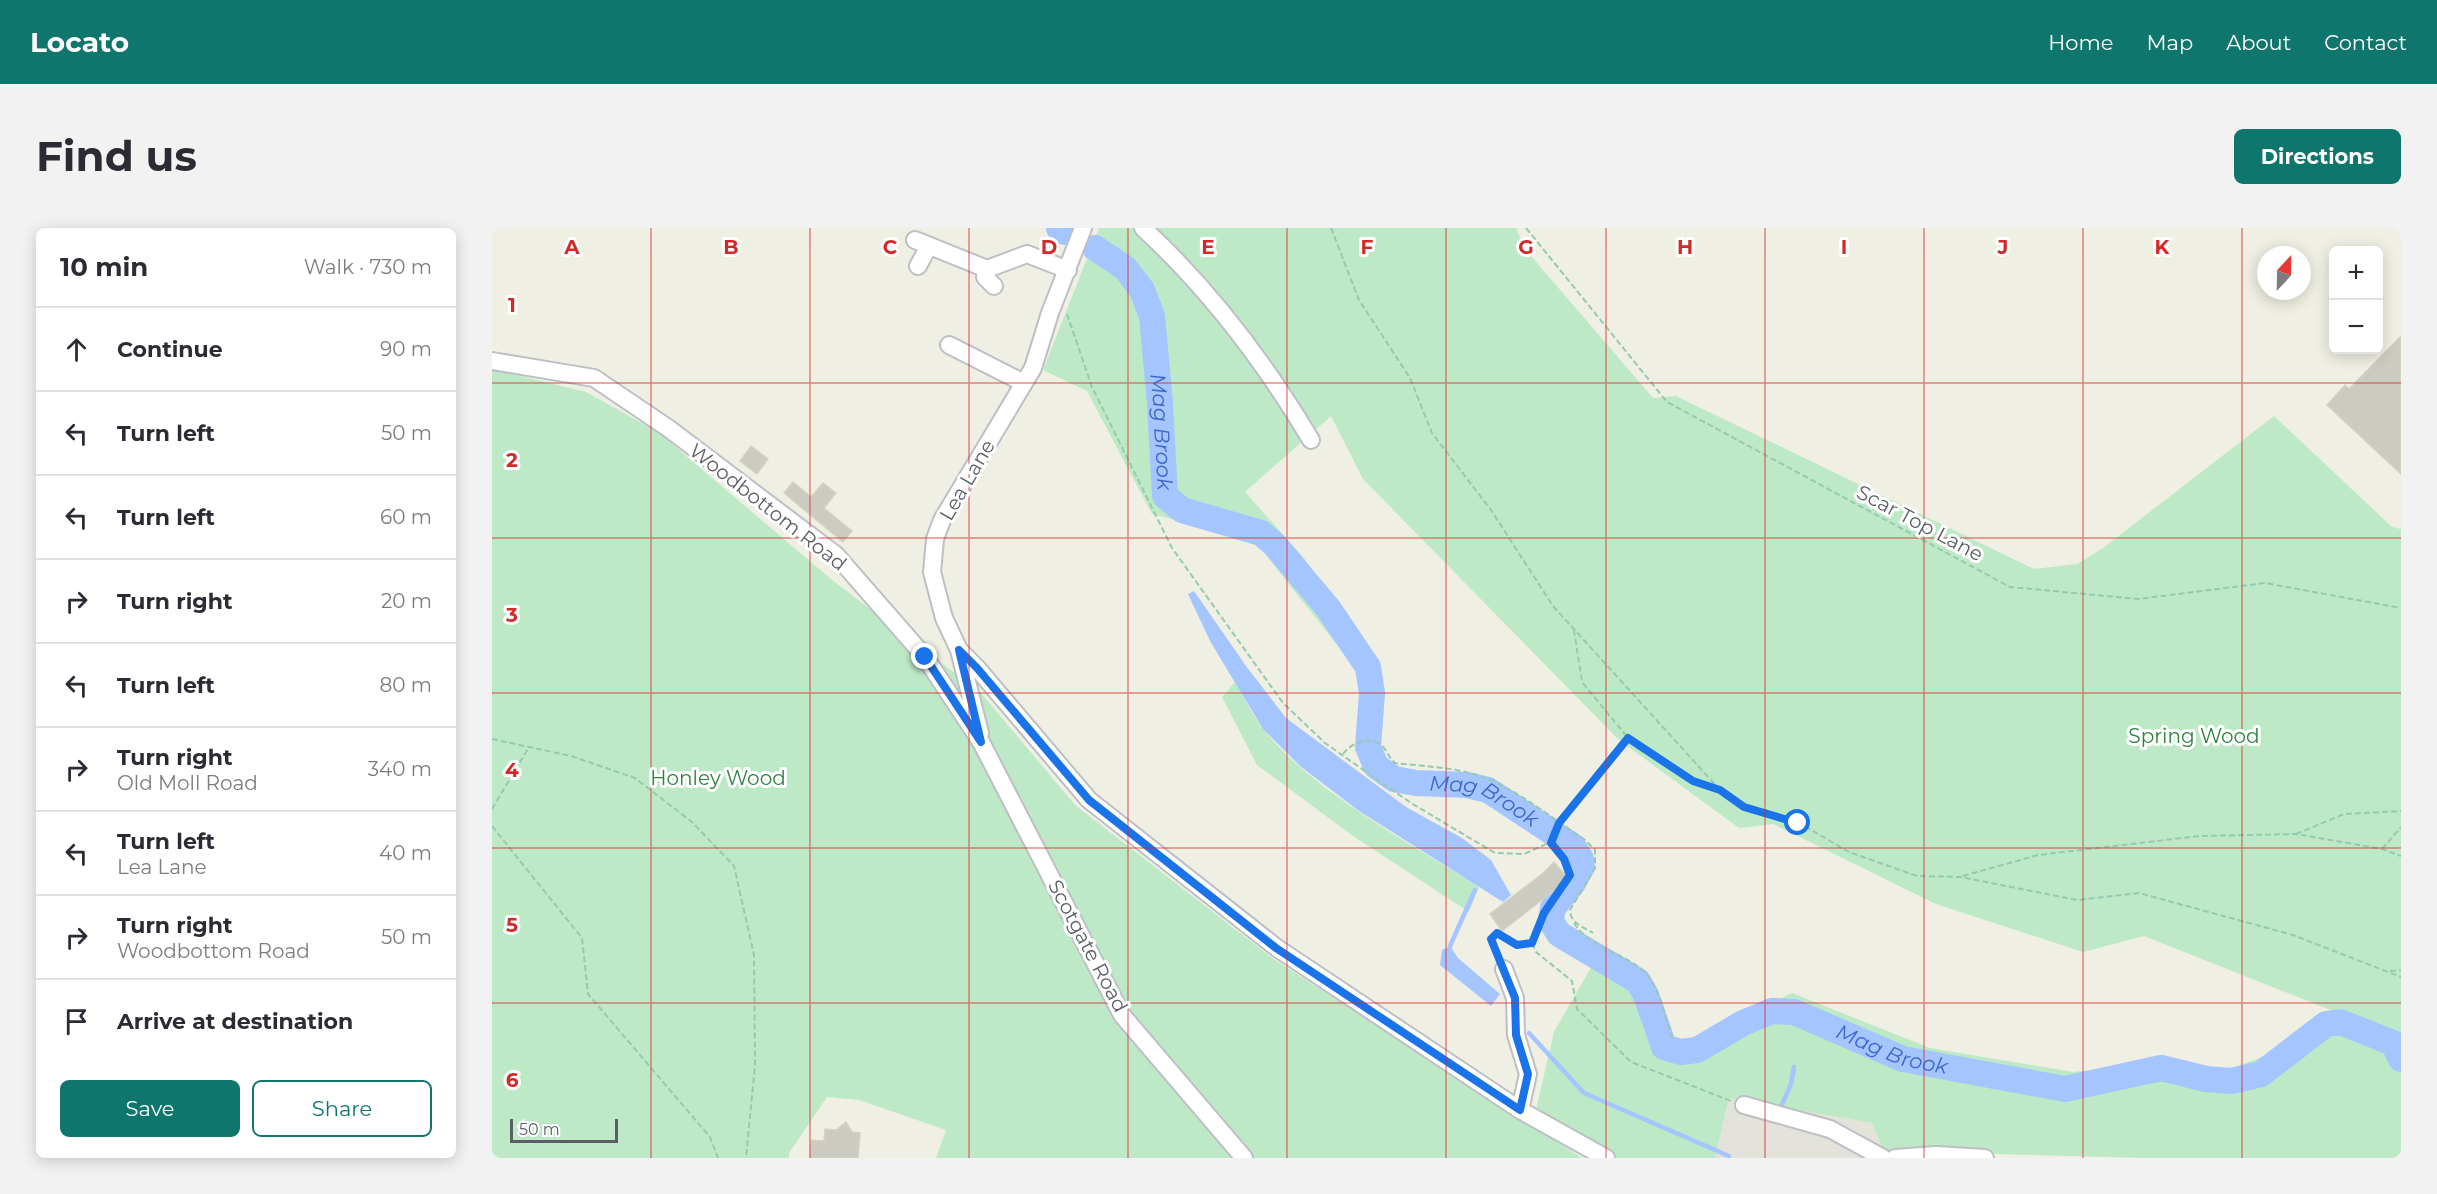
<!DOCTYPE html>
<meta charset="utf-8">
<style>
body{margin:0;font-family:Montserrat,sans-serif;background:#f2f2f3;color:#2b2b33}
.controls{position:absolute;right:18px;top:18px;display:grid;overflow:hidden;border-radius:9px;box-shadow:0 3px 15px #0003}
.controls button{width:54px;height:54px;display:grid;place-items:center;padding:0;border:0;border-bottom:2px solid #e1e1e2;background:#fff;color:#2b2b33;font:30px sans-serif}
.compass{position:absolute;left:1765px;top:18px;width:54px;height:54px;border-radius:50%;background:#fff;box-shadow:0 3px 15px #0003;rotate:22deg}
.scale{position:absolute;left:18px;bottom:15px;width:108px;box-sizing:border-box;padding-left:6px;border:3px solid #5b5e65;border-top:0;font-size:16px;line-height:21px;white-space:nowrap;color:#5b5e65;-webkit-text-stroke:4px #fff;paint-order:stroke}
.stop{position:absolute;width:18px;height:18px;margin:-14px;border:4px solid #1a73e8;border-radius:50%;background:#fff}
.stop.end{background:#1a73e8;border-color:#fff;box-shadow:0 2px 6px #0008}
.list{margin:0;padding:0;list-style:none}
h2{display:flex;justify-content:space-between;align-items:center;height:78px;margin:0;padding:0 24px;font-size:26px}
h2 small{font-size:20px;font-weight:400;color:#7c7c81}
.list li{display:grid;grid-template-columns:39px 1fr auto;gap:18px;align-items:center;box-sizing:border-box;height:84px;padding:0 24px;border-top:2px solid #e1e1e2}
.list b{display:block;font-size:22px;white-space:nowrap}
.list p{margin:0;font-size:20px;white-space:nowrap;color:#7c7c81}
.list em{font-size:20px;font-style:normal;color:#7c7c81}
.actions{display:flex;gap:12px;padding:18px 24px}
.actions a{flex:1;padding:14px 0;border:2px solid #0f766e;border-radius:9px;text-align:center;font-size:21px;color:#0f766e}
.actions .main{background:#0f766e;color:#fff}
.icon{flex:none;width:33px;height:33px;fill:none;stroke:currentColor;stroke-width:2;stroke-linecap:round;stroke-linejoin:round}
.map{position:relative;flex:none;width:1909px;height:930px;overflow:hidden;border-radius:9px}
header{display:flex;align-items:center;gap:36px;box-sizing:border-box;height:84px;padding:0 30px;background:#0f766e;color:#fff}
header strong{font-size:28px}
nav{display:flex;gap:33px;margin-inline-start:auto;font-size:21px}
.intro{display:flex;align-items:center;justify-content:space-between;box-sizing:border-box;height:144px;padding:0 36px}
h1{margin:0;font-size:42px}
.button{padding:15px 27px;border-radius:9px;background:#0f766e;color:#fff;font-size:21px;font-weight:700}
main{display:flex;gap:36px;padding:0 36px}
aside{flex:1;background:#fff;border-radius:9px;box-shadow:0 3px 15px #0003}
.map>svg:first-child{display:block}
.industrial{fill:#e3e2db}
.green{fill:#bee9c6}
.water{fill:#a4c5ff}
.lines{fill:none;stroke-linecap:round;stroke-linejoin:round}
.stream{stroke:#a4c5ff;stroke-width:4.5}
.river{stroke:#a4c5ff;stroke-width:26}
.building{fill:#cccbc2;stroke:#d4d2c1;stroke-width:1.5}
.minor-casing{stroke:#bdbfc5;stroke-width:20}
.path{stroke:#96caaf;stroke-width:2;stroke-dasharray:6 3;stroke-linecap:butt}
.minor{stroke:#fff;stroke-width:16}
.route{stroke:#1a73e8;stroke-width:8}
.grid{fill:none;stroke:#d62828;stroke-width:1.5;stroke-opacity:0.55}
.labels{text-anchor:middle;stroke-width:6;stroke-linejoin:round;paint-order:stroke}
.street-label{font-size:20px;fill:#5b5e65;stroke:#fff}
.park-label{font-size:20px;fill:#2e8242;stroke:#fff}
.water-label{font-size:21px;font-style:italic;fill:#3d67cb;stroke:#fff}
.grid-label{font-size:20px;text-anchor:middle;font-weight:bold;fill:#d62828;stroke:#fff;stroke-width:6;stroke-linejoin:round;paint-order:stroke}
</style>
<header>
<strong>Locato</strong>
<nav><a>Home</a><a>Map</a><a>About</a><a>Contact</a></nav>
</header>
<div class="intro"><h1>Find us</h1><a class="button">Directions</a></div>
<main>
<aside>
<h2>10 min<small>Walk · 730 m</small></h2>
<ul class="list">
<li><svg class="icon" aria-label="ahead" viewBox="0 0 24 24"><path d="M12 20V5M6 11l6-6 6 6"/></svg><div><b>Continue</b></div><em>90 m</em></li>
<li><svg class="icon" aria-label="left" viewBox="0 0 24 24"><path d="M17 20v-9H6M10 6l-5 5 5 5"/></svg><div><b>Turn left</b></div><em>50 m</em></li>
<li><svg class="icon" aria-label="left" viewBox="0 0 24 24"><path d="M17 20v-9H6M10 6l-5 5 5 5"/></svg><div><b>Turn left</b></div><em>60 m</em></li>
<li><svg class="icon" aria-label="right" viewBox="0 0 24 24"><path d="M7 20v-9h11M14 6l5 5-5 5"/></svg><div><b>Turn right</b></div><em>20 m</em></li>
<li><svg class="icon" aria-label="left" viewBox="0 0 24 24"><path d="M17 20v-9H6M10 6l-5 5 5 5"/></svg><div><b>Turn left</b></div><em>80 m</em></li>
<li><svg class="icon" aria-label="right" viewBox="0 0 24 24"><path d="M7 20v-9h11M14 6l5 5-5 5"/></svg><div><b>Turn right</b><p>Old Moll Road</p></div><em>340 m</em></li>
<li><svg class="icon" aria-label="left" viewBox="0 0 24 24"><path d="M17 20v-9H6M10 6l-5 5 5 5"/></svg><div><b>Turn left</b><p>Lea Lane</p></div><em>40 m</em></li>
<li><svg class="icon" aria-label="right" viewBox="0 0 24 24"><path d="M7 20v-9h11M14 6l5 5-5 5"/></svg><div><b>Turn right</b><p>Woodbottom Road</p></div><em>50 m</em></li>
<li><svg class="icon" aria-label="arrive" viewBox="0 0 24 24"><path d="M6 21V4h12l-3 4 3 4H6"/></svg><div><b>Arrive at destination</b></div></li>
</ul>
<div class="actions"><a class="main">Save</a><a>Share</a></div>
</aside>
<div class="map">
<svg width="1909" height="930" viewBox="0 0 1909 930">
<rect width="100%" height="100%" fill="#efefe3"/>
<path class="industrial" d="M1237 870 1380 895 1393 927 1397 930H1223Z"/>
<path class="green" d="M607 0H1024L1033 21 1161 170 1184 168 1542 341 1585 336 1611 320 1782 188 1900 299 1909 301V930H1654L1432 924 1393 927 1380 895 1237 870 1223 930H1123L1043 886 1062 804 1109 722 1148 747 1158 763 1178 815 1187 819 1300 765 1438 820 1581 844 1675 834 1724 846 1778 826 1846 785 1652 708 1591 724 1444 676 1281 596 1247 600 1127 512 871 251 839 188 753 264 812 330 890 442 876 456 762 312 660 286 595 163 551 142Z
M0 141 94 164 166 204 340 352 489 465 583 577 783 732 1090 930H444L454 902 367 872 335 869 297 925V930H0Z
M743 454C752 469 760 487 772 502 822 564 919 616 987 659L977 684 861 608 765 537 730 469Z"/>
<path class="water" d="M702 363 754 438 794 490 914 579 970 610 999 632 1019 667 1011 674 867 583 808 538 771 501 718 413 696 366Z
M958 718 966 730 1008 766 999 778 948 737 950 722Z"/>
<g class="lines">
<path class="stream" d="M958 718 983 662
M1037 805 1092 865 1237 928
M1288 881 1299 856 1302 839"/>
<g class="river">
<path d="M567 0 572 4"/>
<path id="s1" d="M603 20 633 40 650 62 660 88 668 175 673 268 690 282 769 305 783 317 836 380 876 439 880 465 876 519 884 538 902 551 924 555 975 557 996 562 1081 618 1089 631 1090 639 1081 655 1061 680 1059 693 1067 706 1146 753 1154 767 1172 819 1189 824 1205 822 1251 795 1280 783 1302 784 1411 831 1573 861 1669 840 1714 851 1740 853 1769 846 1834 796 1848 794 1901 815 1909 831"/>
</g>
</g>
<path class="building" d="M1909 108V246L1835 177 1853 157 1857 161Z
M259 218 276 231 265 246 248 233Z
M301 254 319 269 331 255 344 265 332 280 360 303 351 314 292 265Z
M1062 634 1074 648 1064 661 1010 703 998 686 1050 646Z
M354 894 360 904 368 905 366 930H318L319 912 332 913 333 901 344 902Z"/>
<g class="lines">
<g class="minor-casing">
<path id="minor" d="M651 0C717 61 773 135 819 212
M423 12 495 41 535 26 576 42
M426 38 437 18
M495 41 493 49 502 58
M457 117 532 155
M0 133 102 150 176 200 344 327 433 429 489 514 630 787 752 930
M467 422 485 440 597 572 785 720 1028 882 1114 930
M488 505 467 422 452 390 440 344 443 311 450 292 541 140 558 85 591 0
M1012 741 1023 770 1024 807 1036 846 1028 882
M1252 877 1338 901 1391 930
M1403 930 1444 927 1493 930"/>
</g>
<path class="path" d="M839 0 867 72 918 150 940 205 999 282 1061 378 1228 562 1252 579 1307 595 1357 624 1425 648 1469 649 1585 672 1647 665 1801 707 1909 749
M1034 0 1175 174 1518 359 1646 371 1773 355 1909 380
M575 86 600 159 680 320 791 475 833 515 850 527 919 575 1003 625 1032 626 1059 614 1067 595 1136 510
M1082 402 1090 454 1136 510 1201 553 1225 561
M0 511 79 528 143 550 200 594 242 638 262 727 263 837 254 930
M851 526C859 515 879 506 891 519 896 524 897 530 903 535 929 538 957 539 981 546 1017 555 1061 591 1093 612L1103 622V640L1078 682C1079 696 1090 698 1101 705
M0 581 37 519
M0 598 90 710 96 766 218 909 226 930
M1804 606 1852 586 1909 583
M1059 614 1072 631 1078 647 1052 685 1040 715 1044 724 1080 753 1085 781 1139 834 1239 873
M1890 621 1909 599
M1471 648 1546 627 1707 608 1804 606 1890 621 1909 628
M1082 695C1096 718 1127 724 1148 740 1168 756 1173 790 1181 813
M1006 727 999 711 1005 705 1025 717 1039 715
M1898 743 1909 742"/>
<use href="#minor" class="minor"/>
</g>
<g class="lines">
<path class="route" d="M433 429 489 514 467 422 485 440 597 572 784 720 1028 882 1036 846 1024 807 1023 770 999 711 1005 705 1025 717 1040 715 1052 685 1078 647 1072 631 1059 615 1067 595 1136 510 1201 553 1228 562 1252 579 1306 595"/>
</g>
<path class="grid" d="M159 0V930M318 0V930M477 0V930M636 0V930M795 0V930M954 0V930M1114 0V930M1273 0V930M1432 0V930M1591 0V930M1750 0V930M0 155H1909M0 310H1909M0 465H1909M0 620H1909M0 775H1909"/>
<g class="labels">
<g class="street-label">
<text transform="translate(475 252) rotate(-60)" y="7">Lea Lane</text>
<text transform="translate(276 279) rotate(38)" y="7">Woodbottom Road</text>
<text transform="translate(1428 295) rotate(28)" y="7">Scar Top Lane</text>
<text transform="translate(596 718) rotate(62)" y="7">Scotgate Road</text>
</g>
<g class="park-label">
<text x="1702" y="515">Spring Wood</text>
<text x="226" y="557">Honley Wood</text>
</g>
<g class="water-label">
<text dy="7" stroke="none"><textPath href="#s1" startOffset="208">Mag Brook</textPath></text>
<text dy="7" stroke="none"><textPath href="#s1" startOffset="766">Mag Brook</textPath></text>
<text dy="7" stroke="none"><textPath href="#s1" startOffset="1380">Mag Brook</textPath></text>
</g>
</g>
<g class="grid-label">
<text x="80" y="26">A</text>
<text x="239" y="26">B</text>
<text x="398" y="26">C</text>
<text x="557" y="26">D</text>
<text x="716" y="26">E</text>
<text x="875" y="26">F</text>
<text x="1034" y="26">G</text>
<text x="1193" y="26">H</text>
<text x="1352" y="26">I</text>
<text x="1511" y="26">J</text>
<text x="1670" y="26">K</text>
<text x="20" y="84">1</text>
<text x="20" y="239">2</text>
<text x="20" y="394">3</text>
<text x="20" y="549">4</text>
<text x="20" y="704">5</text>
<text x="20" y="859">6</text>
</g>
</svg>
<div class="controls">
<button>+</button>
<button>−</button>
</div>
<svg class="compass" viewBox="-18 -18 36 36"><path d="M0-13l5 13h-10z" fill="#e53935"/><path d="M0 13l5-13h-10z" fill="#7c7c81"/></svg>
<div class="scale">50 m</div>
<div class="stop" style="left:1306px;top:595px"></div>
<div class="stop end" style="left:433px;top:429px"></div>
</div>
</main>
